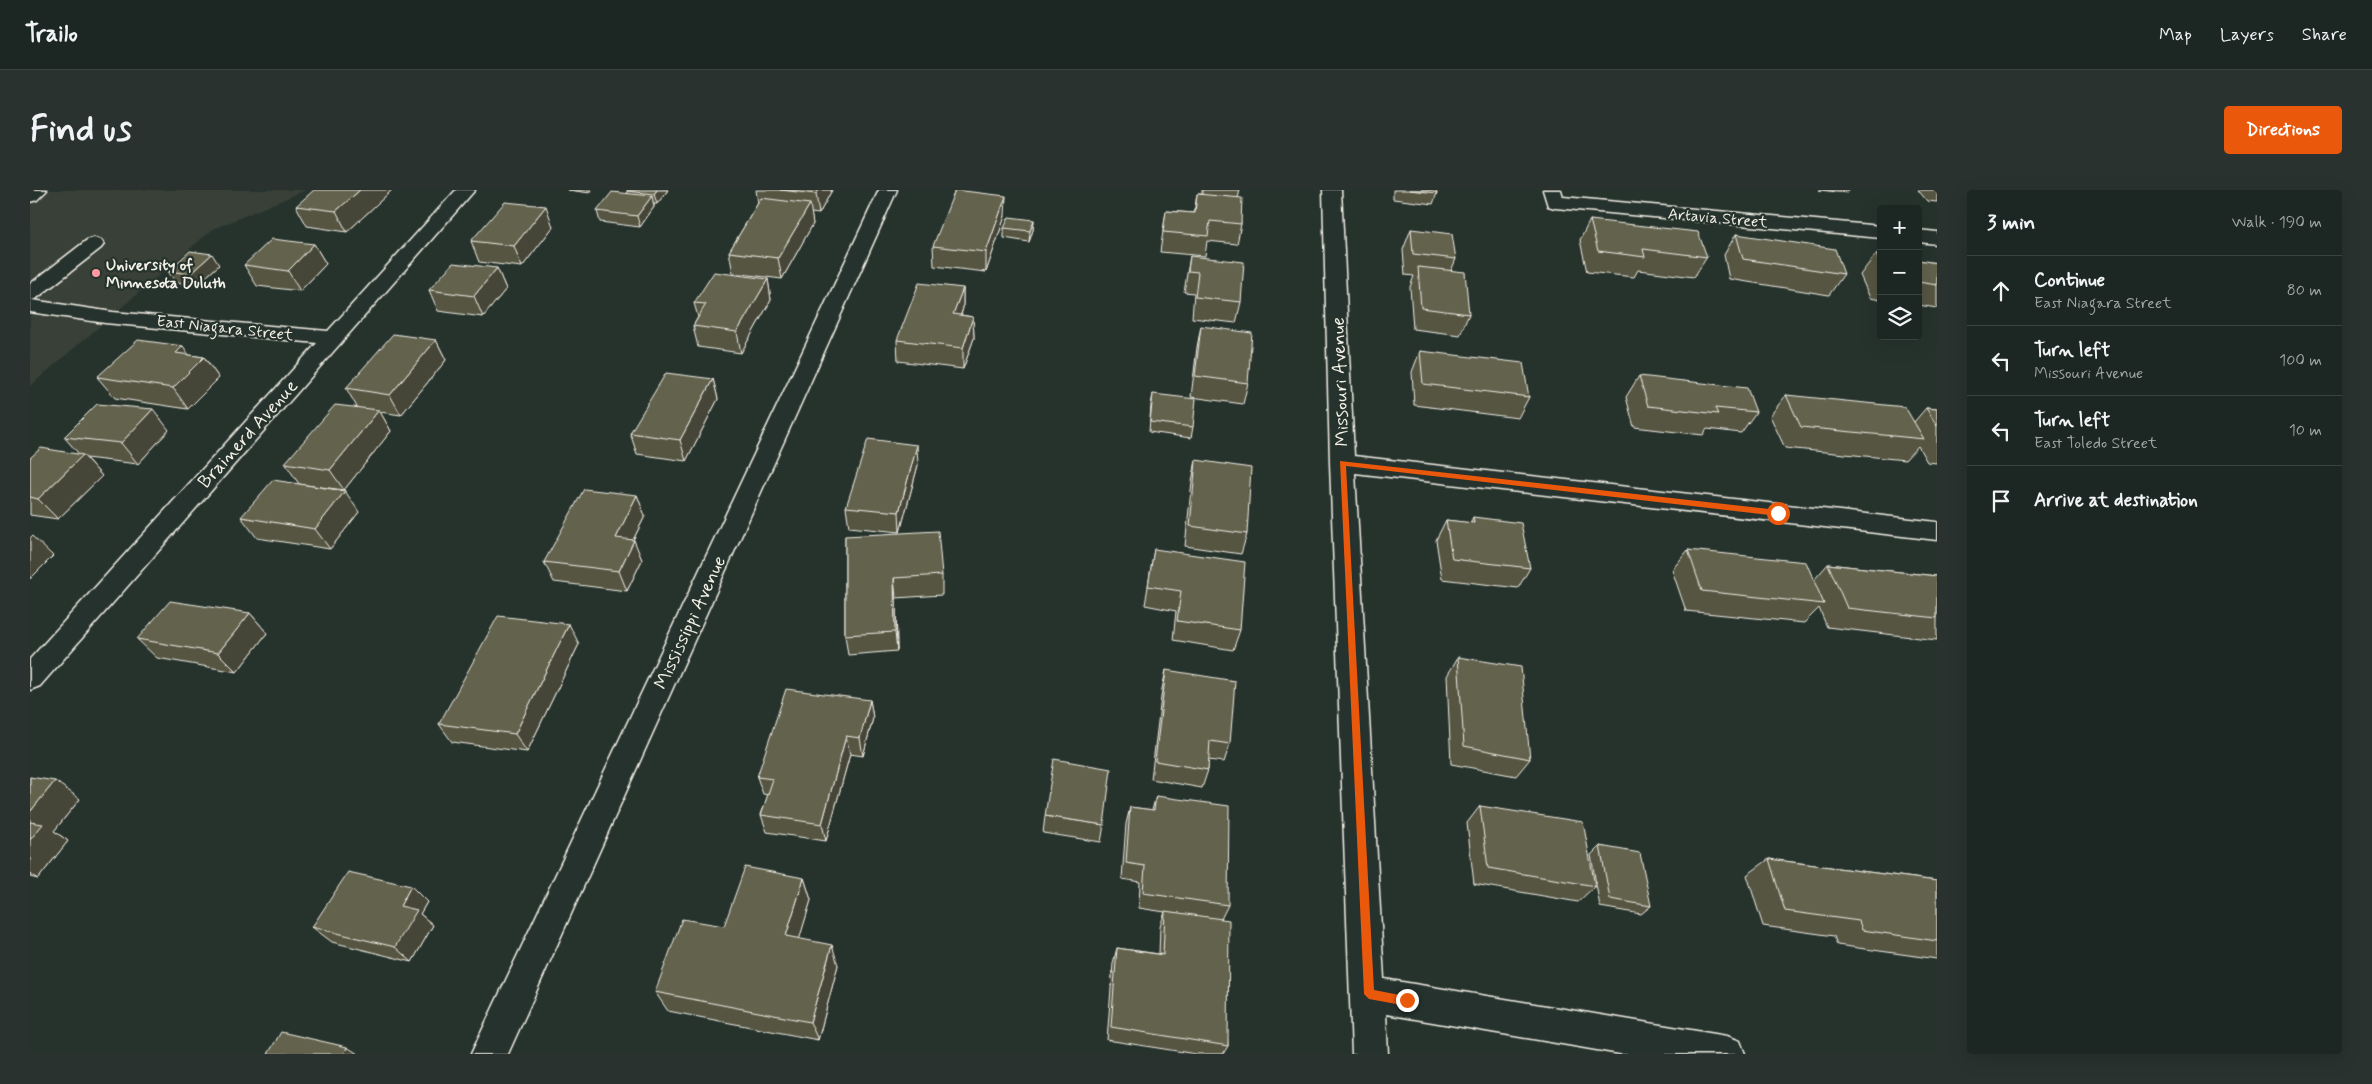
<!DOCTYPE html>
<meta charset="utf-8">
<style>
body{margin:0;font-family:Mynerve,sans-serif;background:#29322f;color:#f1f3f6}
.controls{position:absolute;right:15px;top:15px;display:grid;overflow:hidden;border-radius:5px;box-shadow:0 5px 20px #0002}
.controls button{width:45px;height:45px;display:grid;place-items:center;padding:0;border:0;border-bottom:1px solid #3a4340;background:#1c2622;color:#f1f3f6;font:25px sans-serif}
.stop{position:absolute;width:15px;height:15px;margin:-11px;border:4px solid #ea580c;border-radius:50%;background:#fff}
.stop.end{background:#ea580c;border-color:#fff;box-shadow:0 1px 5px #0008}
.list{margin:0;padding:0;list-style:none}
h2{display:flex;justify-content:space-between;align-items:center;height:65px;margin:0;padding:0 20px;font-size:21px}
h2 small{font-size:16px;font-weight:400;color:#a0a5a5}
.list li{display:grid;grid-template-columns:32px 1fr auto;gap:15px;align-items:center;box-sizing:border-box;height:70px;padding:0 20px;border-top:1px solid #3a4340}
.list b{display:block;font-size:19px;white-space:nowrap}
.list p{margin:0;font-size:16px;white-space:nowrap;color:#a0a5a5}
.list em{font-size:16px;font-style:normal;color:#a0a5a5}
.icon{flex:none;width:28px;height:28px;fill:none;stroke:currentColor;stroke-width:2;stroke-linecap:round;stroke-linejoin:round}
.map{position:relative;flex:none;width:1907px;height:864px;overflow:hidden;border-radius:5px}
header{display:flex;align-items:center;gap:30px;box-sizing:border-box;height:70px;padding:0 25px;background:#1c2622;border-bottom:1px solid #3a4340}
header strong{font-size:24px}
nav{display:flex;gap:28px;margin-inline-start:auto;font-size:18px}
.intro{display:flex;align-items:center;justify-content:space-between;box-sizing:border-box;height:120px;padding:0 30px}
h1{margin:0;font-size:35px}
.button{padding:12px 22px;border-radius:5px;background:#ea580c;color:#fff;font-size:18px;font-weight:700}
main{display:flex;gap:30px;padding:0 30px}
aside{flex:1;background:#1c2622;border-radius:5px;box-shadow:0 5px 20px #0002}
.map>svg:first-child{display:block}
.built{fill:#384137}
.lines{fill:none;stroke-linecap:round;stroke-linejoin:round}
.minor-casing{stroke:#f4f1e8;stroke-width:3}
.minor{fill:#26332d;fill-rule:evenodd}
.wall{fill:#555443;stroke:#f4f1e8}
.shaded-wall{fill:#454537;stroke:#f4f1e8}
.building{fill:#63624e;stroke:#f4f1e8}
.route{fill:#ea580c}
.poi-dot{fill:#ff9aa2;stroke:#26332d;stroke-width:2}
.labels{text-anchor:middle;stroke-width:4.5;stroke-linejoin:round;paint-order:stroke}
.far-street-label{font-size:16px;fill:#f4f1e8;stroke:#26332d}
.far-poi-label{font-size:16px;font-weight:bold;fill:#f4f1e8;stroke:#26332d;text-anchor:start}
.street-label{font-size:19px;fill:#f4f1e8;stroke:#26332d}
</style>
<header>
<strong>Trailo</strong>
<nav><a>Map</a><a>Layers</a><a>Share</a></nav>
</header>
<div class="intro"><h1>Find us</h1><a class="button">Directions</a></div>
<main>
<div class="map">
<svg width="1907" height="864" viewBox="0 0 1907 864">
<rect width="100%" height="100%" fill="#26332d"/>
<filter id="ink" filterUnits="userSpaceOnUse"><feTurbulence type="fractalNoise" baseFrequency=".02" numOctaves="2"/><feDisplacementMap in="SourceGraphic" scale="10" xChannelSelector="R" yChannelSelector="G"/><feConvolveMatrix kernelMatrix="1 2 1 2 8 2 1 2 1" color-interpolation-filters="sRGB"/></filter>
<g filter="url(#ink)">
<path class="built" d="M0 0H276L183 39 0 196Z"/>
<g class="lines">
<g class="minor-casing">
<path id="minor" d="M0 0H17L7 10 0 12Z
M426 0H445L10 496 0 500V469L287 153 75 133 0 122V94L57 50 64 48 71 50 74 54 71 58 7 108 2 110 83 122 298 141Z
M849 0H867L478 864H441Z
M1293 0H1311L1324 266 1907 332V350L1325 283 1354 789 1697 846 1710 851 1715 864H1590L1356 824 1358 864H1322L1300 273Z
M1513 0H1531L1533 7 1851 36V48L1525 18 1518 16Z
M1888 40 1907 42V54L1888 52Z"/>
</g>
<use href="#minor" class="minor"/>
</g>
<path class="wall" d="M362 0 317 42 277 36 266 16Z
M538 0H562L560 3Z
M638 0 627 14H624V17L610 37 570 32 567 21 598 4 597 1Z
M726 0H802L789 24 781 23 783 34 752 89 703 83 699 62 728 13Z
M1172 0H1210L1208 8 1211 34 1207 54 1177 51 1175 66 1130 62 1136 21 1164 23 1167 4H1172Z
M1363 0H1406L1407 3 1403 14 1363 9Z
M1789 0H1819L1817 3Z
M1888 0H1907V12L1897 11Z
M975 26 956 82 904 76 903 56Z
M1004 30 1003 40 999 52 974 48V38Z
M1560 30 1677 67 1664 87 1608 80 1604 87 1557 82 1550 50Z
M523 37 492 77 449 72 441 51Z
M1381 39 1426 69 1421 81 1439 124 1430 145 1383 139 1380 97 1384 86 1375 85 1373 60Z
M1706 44 1814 84 1799 105 1699 89 1694 65Z
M284 54 296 74 270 101 227 96 214 75Z
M1846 64 1851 65V110L1840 108 1830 85Z
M1160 66 1211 112 1206 133 1162 128 1164 103 1154 102Z
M1888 70 1907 73V118L1888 115Z
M189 75 167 95 145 92 138 81Z
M467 78 476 99 453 127 408 121 399 100Z
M738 89 741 110 711 163 668 157 663 136 668 127 664 113Z
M933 98V118L931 125 943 127 944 148 933 179 868 171 867 150Z
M1171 136 1218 193 1213 214 1161 207 1167 157Z
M406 150 416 170 371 225 350 222 361 241 314 300 269 294 255 273 327 217 316 198Z
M1390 161 1499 207 1488 228 1384 215 1382 182Z
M159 165 174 167 189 188 158 219 85 208 67 187Z
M1609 186 1726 222 1711 243 1677 239 1673 245 1604 237 1596 207Z
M683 189 688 209 656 271 607 264 600 243Z
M1123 204 1163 237 1161 248 1119 242 1121 215Z
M1756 205 1884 232 1896 218 1907 219V273L1897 272 1888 256 1875 270 1755 258 1740 226Z
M139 240 108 274 56 268 72 286 28 329 0 325V268L49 264 34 247Z
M1166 270 1217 344 1211 364 1155 356 1162 291Z
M888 275 870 342 819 337 816 317Z
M607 305 615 326 603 350 612 370 597 401 524 392 514 372Z
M329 322 300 359 227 348 211 327Z
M1443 327 1500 378 1488 398 1412 389 1406 350 1416 330 1440 333Z
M815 346 912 385V405L866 408 867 461 818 465 815 445Z
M1124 359 1210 440 1203 460 1143 450 1146 421 1115 415Z
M1658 360 1784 390 1798 374 1907 386V450L1797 437 1789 418 1774 433 1656 421 1642 380Z
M220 423 237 443 207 482 127 468 107 449Z
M549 454 497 562 422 552 409 534Z
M1428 467 1500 569 1486 586 1421 574 1417 486Z
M1136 480 1200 554 1194 572 1178 570V580L1172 598 1121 589 1132 499Z
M840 510 843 528 833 566 820 564 796 651 737 642 731 625 738 605 733 604 727 587Z
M0 587 50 609 24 641 38 651 8 689 0 687Z
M1126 606 1198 715 1191 729 1198 856 1193 864H1166L1077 850 1083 773 1087 758 1129 764 1130 736 1135 722 1109 718 1110 692 1092 689 1096 634 1100 617 1122 620Z
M1450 616 1565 696 1548 712 1444 694 1437 633Z
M1015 626 1074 635 1071 652 1013 643Z
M1570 656 1621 716 1611 724 1570 717 1561 665Z
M1739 669 1907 691V769L1807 755 1804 746 1733 736 1717 685Z
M774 688 781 710 769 749 808 775 788 850 638 821 625 802 694 736Z
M397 712 390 724 403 735 382 772 302 752 282 737Z"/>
<path class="shaded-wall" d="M330 0H362L317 42 306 21Z
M627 0H638L627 14 624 4Z
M789 0H802L789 24 786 4Z
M622 6 624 17 610 37 607 26Z
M976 6 975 26 956 82V62Z
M780 14 783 34 752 89 748 68Z
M516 16 523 37 492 77 484 56Z
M1004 30 1003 40 999 52 1000 41Z
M284 54 296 74 270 101 258 81Z
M182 64 189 75 167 95 160 84Z
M467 78 476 99 453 127 444 106Z
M738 89 741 110 711 163 707 142Z
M933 98V118L924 145 923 124Z
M943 127 944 148 933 179V158Z
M406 150 416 170 371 225 360 205Z
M153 156 166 175 174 167 189 188 158 219 143 198 146 163Z
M683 189 688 209 656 271 650 250Z
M123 219 139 240 108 274 91 253Z
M349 220 361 241 314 300 300 280Z
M887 255 888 275 870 342 869 322Z
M53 265 72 286 28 329 8 309Z
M315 301 329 322 300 359 285 339Z
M607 305 615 326 594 368 586 348Z
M2 346 23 366 0 389V348Z
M604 350 612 370 597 401 589 381Z
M864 388 866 408 867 461 865 442Z
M220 423 237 443 207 482 188 463Z
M539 434 549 454 497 562 485 544Z
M840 510 843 528 833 566 830 548Z
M816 546 820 564 796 651 792 634Z
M25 591 50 609 24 641 38 651 8 689 0 684V622Z
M774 688 781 710 764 767 756 746Z
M381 696 397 712 390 724 403 735 382 772 365 757 370 716Z
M802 755 808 775 788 850 780 832Z
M317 857 328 864H314Z"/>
<path class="building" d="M284 0H330L306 21 266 16Z
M597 0H627L624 4 597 1Z
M750 0H789L786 4Z
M925 0 976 6 956 62 903 56Z
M1379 0H1406L1407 3Z
M582 2 622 6 607 26 567 21Z
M1167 4 1212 8 1211 34 1180 31 1178 46 1133 42 1136 21 1165 23Z
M731 8 780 14 748 68 699 62Z
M475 12 516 16 484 56 441 51Z
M979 27 1004 30 1000 41 974 38Z
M1560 30 1668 42 1677 67 1613 59 1615 67 1568 61Z
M1381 39 1422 44 1426 69 1383 64Z
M1706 44 1805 59 1814 84 1713 69Z
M242 49 284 54 258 81 214 75Z
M160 61 182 64 160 84 138 81Z
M1846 64 1851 65V76Z
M1160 66 1214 72 1211 112 1165 107 1168 82 1158 81Z
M1888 70 1907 73V95L1888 92Z
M423 73 467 78 444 106 399 100Z
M1388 77 1435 82 1439 124 1391 118Z
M684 82 738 89 707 142 663 136 676 114 664 113Z
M889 93 933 98 923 124 943 127 933 158 867 150Z
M1171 136 1222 143 1218 193 1165 186Z
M363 144 406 150 360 205 316 198Z
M108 150 153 156 146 163 174 167 143 198 67 187Z
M1390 161 1493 173 1499 207 1393 194Z
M636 183 683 189 650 250 600 243Z
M1609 186 1717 198 1726 222 1685 218 1688 224 1618 216Z
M1123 204 1166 209 1163 237 1120 232Z
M1756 205 1875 217 1894 249 1771 237Z
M67 214 123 219 91 253 34 247Z
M305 215 349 220 300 280 255 273Z
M1896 218 1907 219V236Z
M838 249 887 255 869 322 816 317Z
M11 258 53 265 8 309 0 307V268Z
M1166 270 1221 278 1217 344 1160 336Z
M243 290 315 301 285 339 211 327Z
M554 299 607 305 586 348 604 350 589 381 514 372Z
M1443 327 1491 333 1500 378 1422 369 1416 330 1444 333Z
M908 341 912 385 864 388 865 442 815 445V346Z
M1124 359 1215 372 1210 440 1147 431 1151 401 1118 396Z
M1658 360 1776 372 1794 414 1672 401Z
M1798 374 1907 386V428L1817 418Z
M140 411 220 423 188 463 107 449Z
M468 426 539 434 485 544 409 534Z
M1428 467 1491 477 1500 569 1434 556Z
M1136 480 1205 491 1200 554 1180 551 1178 580 1125 571Z
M756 499 840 510 830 548 816 546 792 634 731 625 743 589 727 587Z
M1024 569 1081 579 1074 635 1015 626Z
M0 587 25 591 0 622Z
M1126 606 1199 616 1198 715 1113 703 1115 676 1096 673 1100 617 1124 620Z
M1450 616 1553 632 1565 696 1458 678Z
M0 632 13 634 0 650Z
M1570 656 1610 663 1621 716 1580 709Z
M1739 669 1907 691V751L1832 740 1829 731 1755 721Z
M715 677 774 688 756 746 802 755 780 832 625 802 652 729 694 736Z
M318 682 381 696 370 716 387 720 365 757 282 737Z
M1135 721 1199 730 1198 856 1081 837 1087 758 1133 765Z
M251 842 317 857 314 864H238Z"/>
</g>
<path class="route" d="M1310 271 1748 320 1752 323 1748 326 1316 276 1344 800 1380 807V814L1377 816 1339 809 1334 804Z"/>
<circle class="poi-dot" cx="66" cy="83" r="5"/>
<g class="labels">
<g class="far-street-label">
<text transform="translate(1688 27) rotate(5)" y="6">Artavia Street</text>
<text transform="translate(195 137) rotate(6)" y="6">East Niagara Street</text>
</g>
<g class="far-poi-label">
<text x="76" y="80">University of<tspan x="76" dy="18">Minnesota Duluth</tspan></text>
</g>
<g class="street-label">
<text transform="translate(1309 192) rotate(-92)" y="7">Missouri Avenue</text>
<text transform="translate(217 243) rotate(-48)" y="7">Brainerd Avenue</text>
<text transform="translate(659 432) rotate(-65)" y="7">Mississippi Avenue</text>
</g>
</g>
</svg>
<div class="controls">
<button>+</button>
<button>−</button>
<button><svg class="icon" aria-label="layers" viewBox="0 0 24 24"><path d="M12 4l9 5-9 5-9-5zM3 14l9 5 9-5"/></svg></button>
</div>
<div class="stop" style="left:1748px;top:323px"></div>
<div class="stop end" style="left:1377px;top:810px"></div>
</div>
<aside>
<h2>3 min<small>Walk · 190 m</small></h2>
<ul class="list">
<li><svg class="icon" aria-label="ahead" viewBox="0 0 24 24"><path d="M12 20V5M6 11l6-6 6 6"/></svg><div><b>Continue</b><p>East Niagara Street</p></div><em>80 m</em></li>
<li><svg class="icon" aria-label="left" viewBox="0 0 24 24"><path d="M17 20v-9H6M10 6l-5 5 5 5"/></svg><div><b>Turn left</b><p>Missouri Avenue</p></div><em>100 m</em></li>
<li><svg class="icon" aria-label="left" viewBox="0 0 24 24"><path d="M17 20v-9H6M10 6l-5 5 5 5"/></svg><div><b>Turn left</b><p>East Toledo Street</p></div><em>10 m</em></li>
<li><svg class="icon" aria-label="arrive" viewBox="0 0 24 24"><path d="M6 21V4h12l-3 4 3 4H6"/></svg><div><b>Arrive at destination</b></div></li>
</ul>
</aside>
</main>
